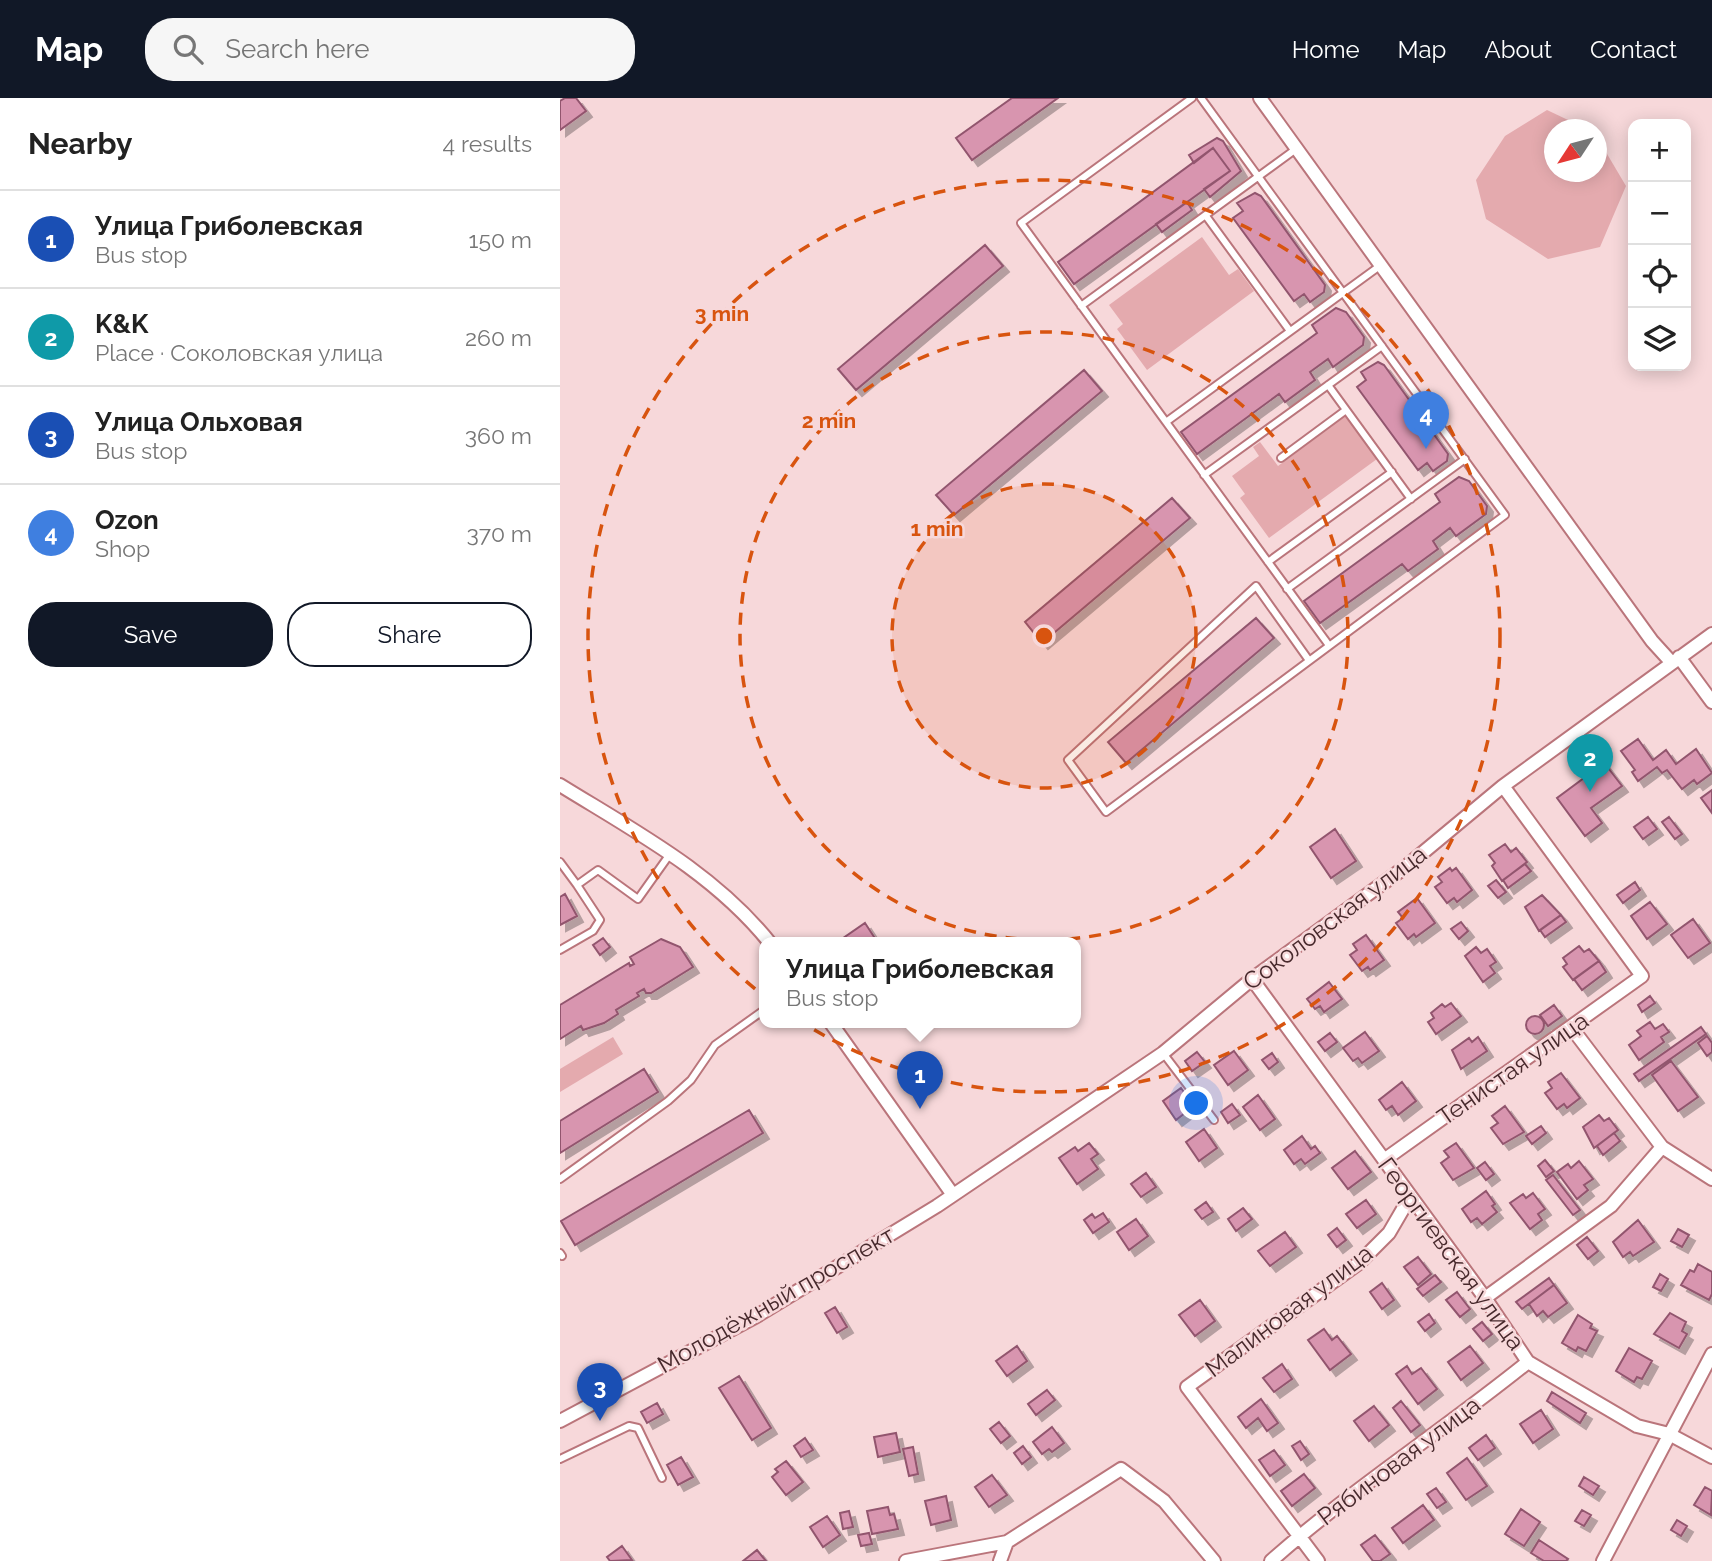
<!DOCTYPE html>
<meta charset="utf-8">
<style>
body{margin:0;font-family:Raleway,sans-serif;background:#f6f6f6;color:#222}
.controls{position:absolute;right:21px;top:21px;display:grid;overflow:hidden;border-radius:14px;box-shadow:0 4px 18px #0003}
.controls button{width:63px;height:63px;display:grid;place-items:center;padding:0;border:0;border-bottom:2px solid #e0e0e0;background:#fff;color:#222;font:35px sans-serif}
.compass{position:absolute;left:984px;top:21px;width:63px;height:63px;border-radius:50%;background:#fff;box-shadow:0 4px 18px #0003;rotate:234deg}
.you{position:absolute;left:637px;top:1006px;width:24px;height:24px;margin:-18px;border:5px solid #fff;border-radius:50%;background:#1a73e8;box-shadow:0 0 0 10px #1a73e833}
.badge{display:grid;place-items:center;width:46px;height:46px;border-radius:50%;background:#111827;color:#fff;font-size:23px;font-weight:700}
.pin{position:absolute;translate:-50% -58px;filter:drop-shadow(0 2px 4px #0008)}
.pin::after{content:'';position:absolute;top:37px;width:24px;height:21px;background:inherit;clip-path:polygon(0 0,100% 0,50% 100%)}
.popup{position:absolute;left:199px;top:839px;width:322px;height:91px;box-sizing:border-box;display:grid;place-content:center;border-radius:14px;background:#fff;filter:drop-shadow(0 2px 5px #0005);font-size:23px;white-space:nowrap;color:#767676}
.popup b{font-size:26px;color:#222}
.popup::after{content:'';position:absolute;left:50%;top:100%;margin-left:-14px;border:14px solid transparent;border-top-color:#fff}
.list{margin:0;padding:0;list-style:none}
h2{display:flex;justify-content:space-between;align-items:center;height:91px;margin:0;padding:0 28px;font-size:30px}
h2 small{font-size:23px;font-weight:400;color:#767676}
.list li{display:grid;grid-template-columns:46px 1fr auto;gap:21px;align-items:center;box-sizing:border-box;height:98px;padding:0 28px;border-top:2px solid #e0e0e0}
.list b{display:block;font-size:26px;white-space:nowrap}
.list p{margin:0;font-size:23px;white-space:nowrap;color:#767676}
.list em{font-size:23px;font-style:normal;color:#767676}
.actions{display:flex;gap:14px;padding:21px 28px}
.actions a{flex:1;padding:16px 0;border:2px solid #111827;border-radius:28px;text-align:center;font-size:24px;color:#111827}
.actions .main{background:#111827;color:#fff}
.icon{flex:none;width:38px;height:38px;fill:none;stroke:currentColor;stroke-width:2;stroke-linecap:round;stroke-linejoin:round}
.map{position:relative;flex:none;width:1152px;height:1463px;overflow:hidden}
header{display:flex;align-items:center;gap:42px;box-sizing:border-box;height:98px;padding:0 35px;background:#111827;color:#fff}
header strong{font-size:33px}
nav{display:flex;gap:38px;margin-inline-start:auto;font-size:24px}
.search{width:490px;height:63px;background:#f6f6f6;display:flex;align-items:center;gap:18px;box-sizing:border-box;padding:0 24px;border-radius:28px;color:#767676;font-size:26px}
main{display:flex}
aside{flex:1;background:#fff}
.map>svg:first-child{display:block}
.green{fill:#e4aaae}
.building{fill:#d895af;stroke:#92556e;stroke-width:2;filter:url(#shadow)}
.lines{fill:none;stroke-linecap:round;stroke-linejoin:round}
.service-casing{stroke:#ba757b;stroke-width:10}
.minor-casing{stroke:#ba757b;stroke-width:16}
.service{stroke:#fff;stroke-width:6}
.minor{stroke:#fff;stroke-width:12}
.ring{fill:none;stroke:#d8540f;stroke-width:3.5;stroke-dasharray:12 9}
.labels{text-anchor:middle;stroke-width:5;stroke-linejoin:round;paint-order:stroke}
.street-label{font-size:24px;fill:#47292c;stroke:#f7d8da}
.centre{fill:#d8540f;stroke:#f7d8da;stroke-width:3.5}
.ring-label{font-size:21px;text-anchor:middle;font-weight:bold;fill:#d8540f;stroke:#f7d8da;stroke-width:5;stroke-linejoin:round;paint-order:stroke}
</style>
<header>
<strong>Map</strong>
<div class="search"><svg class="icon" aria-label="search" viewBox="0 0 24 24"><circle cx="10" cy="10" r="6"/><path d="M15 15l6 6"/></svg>Search here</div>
<nav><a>Home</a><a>Map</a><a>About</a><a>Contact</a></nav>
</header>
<main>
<aside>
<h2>Nearby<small>4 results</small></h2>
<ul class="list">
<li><span class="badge" style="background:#1a4fb4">1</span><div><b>Улица Гриболевская</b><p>Bus stop</p></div><em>150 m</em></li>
<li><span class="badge" style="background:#0f9aa8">2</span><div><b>K&amp;K</b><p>Place · Соколовская улица</p></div><em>260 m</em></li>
<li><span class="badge" style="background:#1a4fb4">3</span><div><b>Улица Ольховая</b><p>Bus stop</p></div><em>360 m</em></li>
<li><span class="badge" style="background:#3f7fe0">4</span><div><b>Ozon</b><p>Shop</p></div><em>370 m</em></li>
</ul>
<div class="actions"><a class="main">Save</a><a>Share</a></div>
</aside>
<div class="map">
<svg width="1152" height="1463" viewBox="0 0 1152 1463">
<defs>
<filter id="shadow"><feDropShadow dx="6" dy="6" stdDeviation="0" flood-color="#0004"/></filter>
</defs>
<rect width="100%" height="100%" fill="#f7d8da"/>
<path class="green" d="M987 12 1027 31 995 32V74H1036L1037 39 1066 88 1040 149 988 161 926 121 916 82 945 38Z
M642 139 669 177 678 171 694 193 587 272 557 231 563 226 549 207Z
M785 318 817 361 709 440 680 400 685 396 672 378 699 358 693 349 700 344 718 368Z
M53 939 63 956 0 994V971Z"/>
<path class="building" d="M5 0H16L26 13 0 32V3Z
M452 0H498L412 62 396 40Z
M657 40 663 43 681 73 650 99 644 91 670 73 653 50 634 65 629 57Z
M653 50 670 73 514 186 498 164Z
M695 95 701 98 765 187 764 194 750 204 744 196 734 203 673 120 683 113 677 105Z
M627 104 632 112 602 134 596 126Z
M425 147 443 168 296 292 278 271Z
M776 210 786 214 804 239 803 247 773 269 768 261 750 274 755 282 725 304 719 296 637 356 621 334 757 235 752 227Z
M818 264 824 267 888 356 887 363 873 373 867 365 858 372 797 289 806 282 801 274Z
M524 272 542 293 394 417 376 397Z
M899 379 909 383 927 408 926 416 896 438 890 430 873 443 878 451 848 473 842 466 760 525 744 503 880 404 875 396Z
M612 400 630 420 482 545 465 524Z
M696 520 714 540 566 665 548 644Z
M1078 641 1093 662 1106 652 1116 666 1136 651 1152 675 1137 686 1134 682 1122 691 1107 672 1102 675 1097 669 1078 683 1072 674 1075 672 1061 653Z
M1039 658 1062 688 1031 710 1042 725 1025 738 997 700 1032 674 1027 667Z
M1152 692V715L1141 700Z
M1088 719 1097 731 1083 741 1074 729Z
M1109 719 1122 736 1115 741 1102 724Z
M775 731 796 763 771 780 750 749Z
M945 746 951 754 956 750 967 764 942 783 932 768 935 765 929 757Z
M965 766 971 773 948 790 943 782Z
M890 770 892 773 896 770 912 792 897 804 894 800 887 805 875 789 882 784 878 779Z
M936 782 946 794 938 800 928 788Z
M1075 784 1080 792 1063 805 1057 797Z
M5 796 17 818 0 827V799Z
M982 797 1001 817 979 833 965 809Z
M857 800 875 825 856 839 854 836 848 841 836 825 843 820 838 814Z
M1090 804 1107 826 1087 841 1071 818Z
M1001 817 1006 824 985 839 980 832Z
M1133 821 1150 845 1128 860 1111 837Z
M901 824 908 833 899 841 891 831Z
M305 825 318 845H276Z
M806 837 824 862 810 872 808 869 802 873 790 857 797 852 793 846Z
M43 840 50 849 40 857 33 847Z
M101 841 120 849 133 869 91 895H86L84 891 77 895 79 898 56 912 58 916 44 925 23 932 21 928 0 941V907L69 865 70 868 74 866 70 859Z
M1019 848 1024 854 1029 851 1039 863 1013 882 1003 869 1007 866 1003 860Z
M916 849 921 855 927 851 936 864 930 868 935 875 923 884 905 858Z
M1039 863 1046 874 1022 892 1014 881Z
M769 884 782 901 764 914 760 908 755 911 747 901Z
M1090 898 1095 905 1082 914 1078 907Z
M891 905 901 918 876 936 868 924 874 920 871 915 882 906 885 909Z
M994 907 1002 918 988 928 980 917Z
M966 927a9 9 0 1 1 18 0a9 9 0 1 1-18 0Z
M1090 924 1095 931 1103 926 1109 934 1101 939 1104 944 1079 962 1069 947 1081 938 1077 933Z
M1141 929 1146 936 1079 983 1074 976Z
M805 934 819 953 802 965 798 960 793 963 783 950Z
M770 935 777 944 765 953 758 944Z
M1147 938 1152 945V954L1147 958 1138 945Z
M918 939 927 953 901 971 892 952 909 940 912 944Z
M674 953 688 972 668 987 654 967Z
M637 954 645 964 632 973 625 963Z
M712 955 718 964 709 971 702 962Z
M1111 963 1138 999 1118 1013 1092 977Z
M84 971 98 994 0 1055V1023Z
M1001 975 1020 1000 1007 1010 1004 1006 997 1011 985 995 992 990 988 984Z
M842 984 856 1003 838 1017 832 1008 826 1012 819 1002Z
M621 990 634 1008 616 1022 603 1003Z
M698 997 715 1021 700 1032 683 1009Z
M672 1006 680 1017 668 1025 661 1014Z
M945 1008 964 1034 943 1046 931 1030 938 1025 932 1018Z
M189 1012 203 1035 15 1147 1 1123Z
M1039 1017 1044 1023 1049 1020 1058 1032 1034 1050 1023 1029Z
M981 1028 986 1035 972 1046 966 1038Z
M644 1031 657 1050 639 1063 626 1044Z
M1054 1035 1060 1043 1043 1057 1037 1048Z
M742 1038 751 1051 755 1048 760 1055 745 1066 741 1061 734 1066 724 1052Z
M529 1045 538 1056 531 1061 538 1071 517 1086 499 1060 515 1049 518 1053Z
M896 1045 914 1070 893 1082 881 1065 889 1059 884 1053Z
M795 1053 811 1074 788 1091 772 1070Z
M985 1062 994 1073 986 1079 978 1068Z
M1019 1063 1033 1081 1024 1087 1028 1092 1017 1101 997 1074 1008 1066 1011 1070Z
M925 1064 934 1076 926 1082 917 1070Z
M586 1075 596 1089 581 1099 571 1086Z
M993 1077 1020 1112 1013 1117 986 1082Z
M926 1093 935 1106 932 1108 937 1114 922 1126 917 1120 911 1124 902 1111Z
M973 1095 985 1111 978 1116 982 1122 970 1131 950 1105 963 1096 966 1100Z
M806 1102 816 1116 797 1130 786 1116Z
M646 1104 653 1114 642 1121 635 1112Z
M683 1110 692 1121 676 1133 668 1121Z
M543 1115 549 1124 533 1135 524 1122 532 1116 535 1120Z
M576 1121 588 1138 569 1152 557 1134Z
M1078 1122 1094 1144 1073 1158 1070 1154 1063 1159 1053 1144Z
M777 1130 786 1142 777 1149 768 1137Z
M1118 1131 1129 1137 1122 1149 1111 1143Z
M725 1134 736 1149 710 1168 698 1153Z
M1027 1139 1038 1153 1028 1161 1017 1147Z
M858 1159 871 1176 858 1187 844 1169Z
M1138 1166 1152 1174V1196L1149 1202 1121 1187 1130 1172 1134 1174Z
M1100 1176 1108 1181 1101 1193 1093 1189Z
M875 1177 881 1184 863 1198 857 1191Z
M989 1180 994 1187 962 1211 956 1204Z
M822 1185 834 1202 822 1211 810 1194Z
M994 1187 1007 1205 988 1219 983 1213 977 1218 969 1206Z
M897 1194 910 1211 900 1219 886 1202Z
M640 1202 655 1223 635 1238 619 1217Z
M275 1209 287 1229 277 1235 265 1215Z
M1110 1215 1126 1224 1122 1233 1127 1236 1119 1250 1094 1236Z
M869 1216 875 1225 865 1233 858 1224Z
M1018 1217 1032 1226 1030 1230 1037 1233 1026 1253 1018 1249 1016 1253 1002 1245Z
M922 1224 932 1236 923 1243 913 1231Z
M764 1231 772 1242 777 1238 791 1256 770 1272 748 1242Z
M457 1248 467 1263 447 1278 436 1263Z
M910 1248 923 1265 901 1282 888 1264Z
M1069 1250 1092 1263 1082 1281 1077 1279 1074 1284 1056 1273Z
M722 1266 732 1281 714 1294 703 1280Z
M847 1268 852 1276 861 1270 877 1291 858 1306 836 1276Z
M179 1278 211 1330 192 1342 159 1290Z
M487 1292 495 1302 476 1317 468 1306Z
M992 1294 1026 1315 1020 1325 987 1303Z
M701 1301 718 1325 707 1333 698 1320 686 1330 678 1319Z
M841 1303 860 1327 851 1334 833 1310Z
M97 1305 103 1316 87 1325 81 1314Z
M814 1308 829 1327 809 1343 794 1323Z
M981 1312 993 1331 973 1345 960 1326Z
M439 1324 450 1338 441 1345 430 1331Z
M492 1329 504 1345 492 1354 489 1351 482 1356 473 1344Z
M336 1335 340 1354 318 1359 314 1339Z
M926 1337 935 1350 918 1362 909 1350Z
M245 1340 253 1352 241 1359 234 1348Z
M740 1343 749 1356 741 1362 732 1348Z
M463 1348 471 1359 462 1366 454 1355Z
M353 1349 358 1376 349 1378 343 1351Z
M714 1352 725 1367 710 1378 699 1362Z
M121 1359 133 1379 118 1387 107 1367Z
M907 1360 927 1388 906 1402 887 1375Z
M226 1363 243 1384 226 1397 212 1379 218 1374 215 1371Z
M744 1376 755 1390 732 1408 721 1393Z
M432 1377 447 1397 429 1409 415 1389Z
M1024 1379 1039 1388 1033 1397 1019 1388Z
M1145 1389 1152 1393 1151 1417 1134 1407Z
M876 1390 886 1404 877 1410 867 1396Z
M386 1398 391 1422 371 1427 365 1403Z
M863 1407 874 1422 843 1445 832 1430Z
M328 1409 330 1417 334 1416 338 1431 312 1436 307 1413Z
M961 1411 980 1424 964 1448 945 1436Z
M1022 1412 1031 1417 1024 1428 1015 1423Z
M289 1413 293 1429 283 1431 280 1415Z
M267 1418 280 1437 263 1449 250 1429Z
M1117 1422 1127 1428 1121 1438 1111 1432Z
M309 1435 312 1446 301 1448 298 1437Z
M815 1437 830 1456 820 1463H813L801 1447Z
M979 1442 1008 1461 1006 1463H984L971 1455Z
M62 1448 72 1462 50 1463 47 1459Z
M197 1452 206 1463H183Z"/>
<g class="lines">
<g class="service-casing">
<path id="service" d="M632 0 461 125 606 324 821 167
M641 0 945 417 546 714 508 662 696 488 748 561
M646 118 730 233
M521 208 736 51
M768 287 851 401
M606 324 768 546
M721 360 786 312
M644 377 822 248
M708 464 832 374
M727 491 905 361
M0 764 17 787
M0 852 33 833 40 822 17 787 38 772 78 801 110 756
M603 955 654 1022
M0 1081 108 1003 131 982 155 947 204 912
M0 1155 2 1158
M0 1361 69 1328 78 1330 102 1380"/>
</g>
<g class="minor-casing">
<path id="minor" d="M700 0 1092 543 1112 565
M1119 559 1152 604
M0 687C76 734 154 775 210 845
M692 881 925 1200 968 1264 1077 1328 1109 1336 1152 1359
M271 925 393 1097
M1011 929 1102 1049 1152 1081
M824 1062 1082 878 943 688
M925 1200 1051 1108 1102 1049
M0 1323 195 1219 377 1108 603 955 692 881 848 767 943 688 1152 536
M346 1463 447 1444 561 1371 604 1403 654 1463
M440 1463 447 1444
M711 1463C792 1391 884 1332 968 1264
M758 1463 627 1289 799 1165 829 1135 850 1099
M1043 1463 1152 1256"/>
</g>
<use href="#service" class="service"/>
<use href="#minor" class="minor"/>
</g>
<circle cx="484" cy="538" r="152" fill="#d8540f" fill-opacity=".12"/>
<g class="ring">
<circle cx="484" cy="538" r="152"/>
<circle cx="484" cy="538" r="304"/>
<circle cx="484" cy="538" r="456"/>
</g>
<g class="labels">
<g class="street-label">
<text transform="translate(775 820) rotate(-37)" y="8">Соколовская улица</text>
<text transform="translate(953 971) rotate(-35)" y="8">Тенистая улица</text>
<text transform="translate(891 1156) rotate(54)" y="8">Георгиевская улица</text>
<text transform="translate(216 1202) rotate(-30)" y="8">Молодёжный проспект</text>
<text transform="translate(729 1213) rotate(-37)" y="8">Малиновая улица</text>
<text transform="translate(839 1363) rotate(-37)" y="8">Рябиновая улица</text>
</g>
</g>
<circle cx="484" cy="538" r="10" class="centre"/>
<g class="ring-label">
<text x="162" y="223">3 min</text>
<text x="269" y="330">2 min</text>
<text x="377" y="438">1 min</text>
</g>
</svg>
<div class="controls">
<button>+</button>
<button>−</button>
<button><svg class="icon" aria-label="locate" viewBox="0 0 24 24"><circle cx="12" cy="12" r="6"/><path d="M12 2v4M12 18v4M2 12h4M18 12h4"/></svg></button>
<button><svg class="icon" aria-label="layers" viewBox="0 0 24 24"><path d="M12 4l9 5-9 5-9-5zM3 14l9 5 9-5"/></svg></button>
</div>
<svg class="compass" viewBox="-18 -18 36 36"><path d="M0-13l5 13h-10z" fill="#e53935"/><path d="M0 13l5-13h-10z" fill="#767676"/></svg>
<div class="you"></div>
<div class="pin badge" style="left:360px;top:1011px;background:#1a4fb4">1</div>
<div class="popup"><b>Улица Гриболевская</b>Bus stop</div>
<div class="pin badge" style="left:1030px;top:694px;background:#0f9aa8">2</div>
<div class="pin badge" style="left:40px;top:1323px;background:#1a4fb4">3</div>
<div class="pin badge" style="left:866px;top:351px;background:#3f7fe0">4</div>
</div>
</main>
